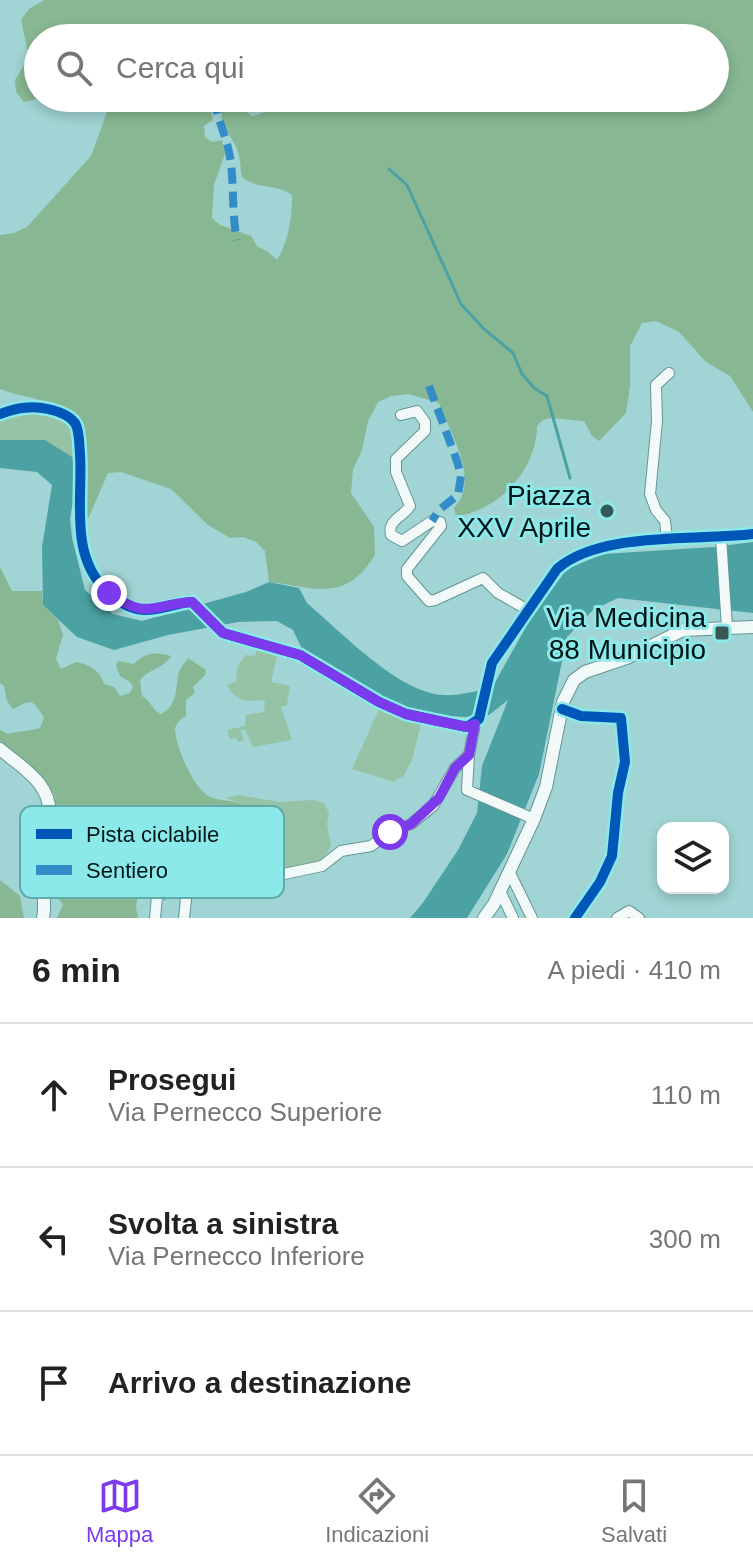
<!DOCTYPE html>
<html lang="it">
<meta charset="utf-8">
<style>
body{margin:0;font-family:Helvetica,sans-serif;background:#f2f2f2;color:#222}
.controls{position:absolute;right:24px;bottom:24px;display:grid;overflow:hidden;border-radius:16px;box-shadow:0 4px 12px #0003}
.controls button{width:72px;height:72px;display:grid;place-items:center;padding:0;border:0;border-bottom:2px solid #e0e0e0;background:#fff;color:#222;font:40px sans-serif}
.stop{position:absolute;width:24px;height:24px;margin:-18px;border:6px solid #7c3aed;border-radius:50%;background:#fff}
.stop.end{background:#7c3aed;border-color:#fff;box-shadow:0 2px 8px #0008}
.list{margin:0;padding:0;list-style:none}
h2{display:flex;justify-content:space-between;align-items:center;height:104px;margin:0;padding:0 32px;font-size:34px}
h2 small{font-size:26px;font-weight:400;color:#767676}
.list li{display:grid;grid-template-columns:52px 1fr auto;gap:24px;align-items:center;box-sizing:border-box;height:144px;padding:0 32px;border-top:2px solid #e0e0e0}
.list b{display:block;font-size:30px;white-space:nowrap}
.list p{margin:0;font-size:26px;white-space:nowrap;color:#767676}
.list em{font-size:26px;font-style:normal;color:#767676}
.icon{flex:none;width:44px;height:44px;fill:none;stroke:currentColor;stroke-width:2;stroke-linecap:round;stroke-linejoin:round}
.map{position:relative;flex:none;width:753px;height:918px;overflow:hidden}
.search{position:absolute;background:#fff;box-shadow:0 4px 12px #0003;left:24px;right:24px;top:24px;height:88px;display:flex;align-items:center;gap:20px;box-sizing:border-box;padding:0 28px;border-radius:44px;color:#767676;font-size:30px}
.sheet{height:536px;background:#fff}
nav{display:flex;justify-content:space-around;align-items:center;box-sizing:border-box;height:112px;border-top:2px solid #e0e0e0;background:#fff;font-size:22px;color:#767676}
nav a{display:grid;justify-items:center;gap:4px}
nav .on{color:#7c3aed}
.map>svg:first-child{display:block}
.green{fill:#96c2a5}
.forest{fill:#87b893}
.water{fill:#4ca1a2}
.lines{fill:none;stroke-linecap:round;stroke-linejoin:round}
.stream{stroke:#4ca1a2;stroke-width:3}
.minor-casing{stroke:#679394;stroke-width:12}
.major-casing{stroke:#679394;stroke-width:14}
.minor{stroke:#f1f9f9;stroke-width:10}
.major{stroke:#f1f9f9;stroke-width:12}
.quiet{stroke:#328cc8;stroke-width:8;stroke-dasharray:16 8;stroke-linecap:butt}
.cycleway-casing{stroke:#8be9ea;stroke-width:15}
.cycleway{stroke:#0057b8;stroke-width:10}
.route{stroke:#7c3aed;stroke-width:10}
.poi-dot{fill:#385858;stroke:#8be9ea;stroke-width:3}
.labels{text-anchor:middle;stroke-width:6;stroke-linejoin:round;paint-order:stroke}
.poi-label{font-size:28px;fill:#001616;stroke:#8be9ea;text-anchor:end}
.key{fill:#8be9ea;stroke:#61aaaa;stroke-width:2}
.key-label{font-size:22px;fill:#001616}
</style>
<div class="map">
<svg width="753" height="918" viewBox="0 0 753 918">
<rect width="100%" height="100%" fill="#a1d4d4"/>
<path class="green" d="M32 411 68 421 73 431 78 476 45 440H0V420Z
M258 645 278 651 271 682 290 686 287 705 281 707 292 740 253 747 245 729 240 731 244 740 238 742 236 738 230 739 227 730 245 726 246 715 264 712 265 700C247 702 236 702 227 685L236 681 238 666 246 655 255 656Z
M380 707 421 723 412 760 403 777 397 779 395 782 352 769Z
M238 795 280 802 313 800 324 803 329 813 327 824 331 846 321 863 277 869 266 865 242 873 247 863C241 840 251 824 241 804L226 798Z"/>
<path class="forest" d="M44 0H753V412L730 376 706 362 679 332 656 321 642 323 630 346V386L626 413 599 441 592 436 584 421 551 418 543 420 537 426C537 469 499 511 456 516L454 508C481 481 450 433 439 403L408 394 391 396 378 402 368 421 362 450 353 469 351 493 374 527 375 555C344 604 316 587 269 582L265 551 256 542 243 537 230 538 208 525 171 489 121 472 108 473 88 519 83 516 80 427C70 400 25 399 0 389V235L14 233 27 227 91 156 112 98H208L213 120 204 126 205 137 212 142 222 140 225 154 214 185 212 218 220 225 251 236 257 246 267 251 277 260C289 240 292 218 292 195 276 183 257 190 242 177 240 170 241 163 239 156 235 135 215 126 223 98L234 101 252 116 263 113 271 98H715V38H233L231 34 219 38H38V98H41L24 102 16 92 15 80 29 57 21 20 29 9Z
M0 567 12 591H42L43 605 58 620 63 635 56 659 61 669 76 662C90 665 100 670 104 684L114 687 120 696 130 693 133 687 130 682 120 676 116 666 118 661 134 664C146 652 156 652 171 656 164 668 149 669 140 680L142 696C151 701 153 711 161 714 177 706 176 690 178 675 179 669 185 663 188 658L206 670 205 675 193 687 195 693 186 700V716L181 719C178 722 175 726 175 730 176 747 194 790 210 797 219 801 231 800 241 804 251 824 241 840 247 863L242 873C208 882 164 872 138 892L136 907 138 918H57L63 905 51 888 55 796 40 774 0 741V730L8 734C18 731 30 731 40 728L44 718C32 697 31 700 13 709L7 701 4 686 0 683Z
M0 880 20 896 24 918H0Z"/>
<path class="water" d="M0 440H45L72 457 78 476 70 518 72 538 85 590 113 614 142 621 246 592 269 582 299 588 307 603C340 631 399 693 443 695 459 696 476 691 492 688L532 616 567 569 603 554 714 547 753 542V613L618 598 593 610 567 637 539 774 507 854 467 918H410L422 904 458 850 477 813 482 766 508 700 489 715 465 717 436 715 402 706 380 697 302 649 293 630 277 621 238 622 168 635 114 650 77 637 43 605 42 547 52 485 37 472 0 468Z"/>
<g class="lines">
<path class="stream" d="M389 169 407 185 461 304 484 329 513 353 522 374 534 388 547 396 570 478"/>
<g class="minor-casing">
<path id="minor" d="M0 414C17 408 31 405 48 409 57 411 69 415 75 423 80 431 79 445 80 454 83 498 69 555 106 590 115 598 125 607 137 609 156 613 174 603 192 602L223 633 300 655 379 702 406 714 467 727 479 719 492 663 557 569C600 531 697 541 753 534
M401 415 417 411 425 422V431L396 459V472L410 506C402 518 387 520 391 535L402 541 432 521 440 522 441 526 407 569V576L429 601 435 600 483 578 498 593 528 610
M721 537 727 628
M667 538 665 521 656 510 650 494 657 421 656 385 669 373
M562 709 581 716 621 718 625 762 618 793 612 856 600 882 575 918
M475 724 469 755 467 790 534 819
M509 871 532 918
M182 891 190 882H221L262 870 284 874 322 866 341 851 371 846 390 832 411 824 433 806 455 768 469 755
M182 891 186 899 184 918
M500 891 513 918
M155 918 157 896 174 890 182 891
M617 918 629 911 639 918"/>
</g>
<g class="major-casing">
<path id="major" d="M0 749C22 768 53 784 49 817 48 832 42 846 41 861 40 881 47 898 43 918
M484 918 494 904 534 819 546 787 563 702 574 680 585 672 629 657 683 630 753 627"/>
</g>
<use href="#minor" class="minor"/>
<use href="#major" class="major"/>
<path class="quiet" d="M214 98C217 117 225 134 229 152 235 181 231 211 237 240
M429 386 457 461 461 476 458 495 439 510 432 521"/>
<g class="cycleway-casing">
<path id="cycleway" d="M0 414C17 408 31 405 48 409 57 411 69 415 75 423 80 431 79 445 80 454 83 498 69 555 106 590 115 598 125 607 137 609 156 613 174 603 192 602L223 633 300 655 379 702 406 714 467 727 479 719 492 663 557 569C600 531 697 541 753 534
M562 709 581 716 621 718 625 762 618 793 612 856 600 882 575 918"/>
</g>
<use href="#cycleway" class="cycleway"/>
</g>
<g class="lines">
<path class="route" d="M109 593C148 621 152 604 192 602L223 633 300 655 379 702 406 714 433 720 467 727 475 724 469 755 455 768 439 798 411 824 390 832"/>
</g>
<g class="poi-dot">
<circle cx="607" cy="511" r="8"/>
<rect x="714" y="625" width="16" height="16" rx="4"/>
</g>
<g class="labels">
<g class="poi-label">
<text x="591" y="505">Piazza<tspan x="591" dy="32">XXV Aprile</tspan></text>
<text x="706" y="627">Via Medicina<tspan x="706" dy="32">88 Municipio</tspan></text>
</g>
</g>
<rect x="20" y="806" width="264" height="92" rx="12" class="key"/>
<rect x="36" y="829" width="36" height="10" fill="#0057b8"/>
<rect x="36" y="865" width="36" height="10" fill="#328cc8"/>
<g class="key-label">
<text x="86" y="842">Pista ciclabile</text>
<text x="86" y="878">Sentiero</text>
</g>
</svg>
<div class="controls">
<button><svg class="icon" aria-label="layers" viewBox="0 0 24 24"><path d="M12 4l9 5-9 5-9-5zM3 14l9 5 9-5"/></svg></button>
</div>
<div class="stop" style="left:390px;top:832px"></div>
<div class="stop end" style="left:109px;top:593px"></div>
<div class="search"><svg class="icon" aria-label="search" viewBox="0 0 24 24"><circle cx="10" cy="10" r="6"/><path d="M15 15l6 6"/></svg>Cerca qui</div>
</div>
<section class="sheet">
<h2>6 min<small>A piedi · 410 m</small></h2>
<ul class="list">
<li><svg class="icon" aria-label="ahead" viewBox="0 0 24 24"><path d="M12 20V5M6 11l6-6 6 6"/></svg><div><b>Prosegui</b><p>Via Pernecco Superiore</p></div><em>110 m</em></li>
<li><svg class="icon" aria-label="left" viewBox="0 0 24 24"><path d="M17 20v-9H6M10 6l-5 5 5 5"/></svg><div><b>Svolta a sinistra</b><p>Via Pernecco Inferiore</p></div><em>300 m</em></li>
<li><svg class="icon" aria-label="arrive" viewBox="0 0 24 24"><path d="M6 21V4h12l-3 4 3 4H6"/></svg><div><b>Arrivo a destinazione</b></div></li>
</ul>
</section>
<nav>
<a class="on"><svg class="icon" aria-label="map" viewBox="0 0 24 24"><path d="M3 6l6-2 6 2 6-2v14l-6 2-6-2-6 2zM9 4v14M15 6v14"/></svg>Mappa</a>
<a><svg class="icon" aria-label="directions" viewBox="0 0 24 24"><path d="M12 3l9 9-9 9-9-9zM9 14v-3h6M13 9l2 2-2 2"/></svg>Indicazioni</a>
<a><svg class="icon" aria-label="saved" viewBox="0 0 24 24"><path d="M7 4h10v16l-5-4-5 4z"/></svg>Salvati</a>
</nav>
